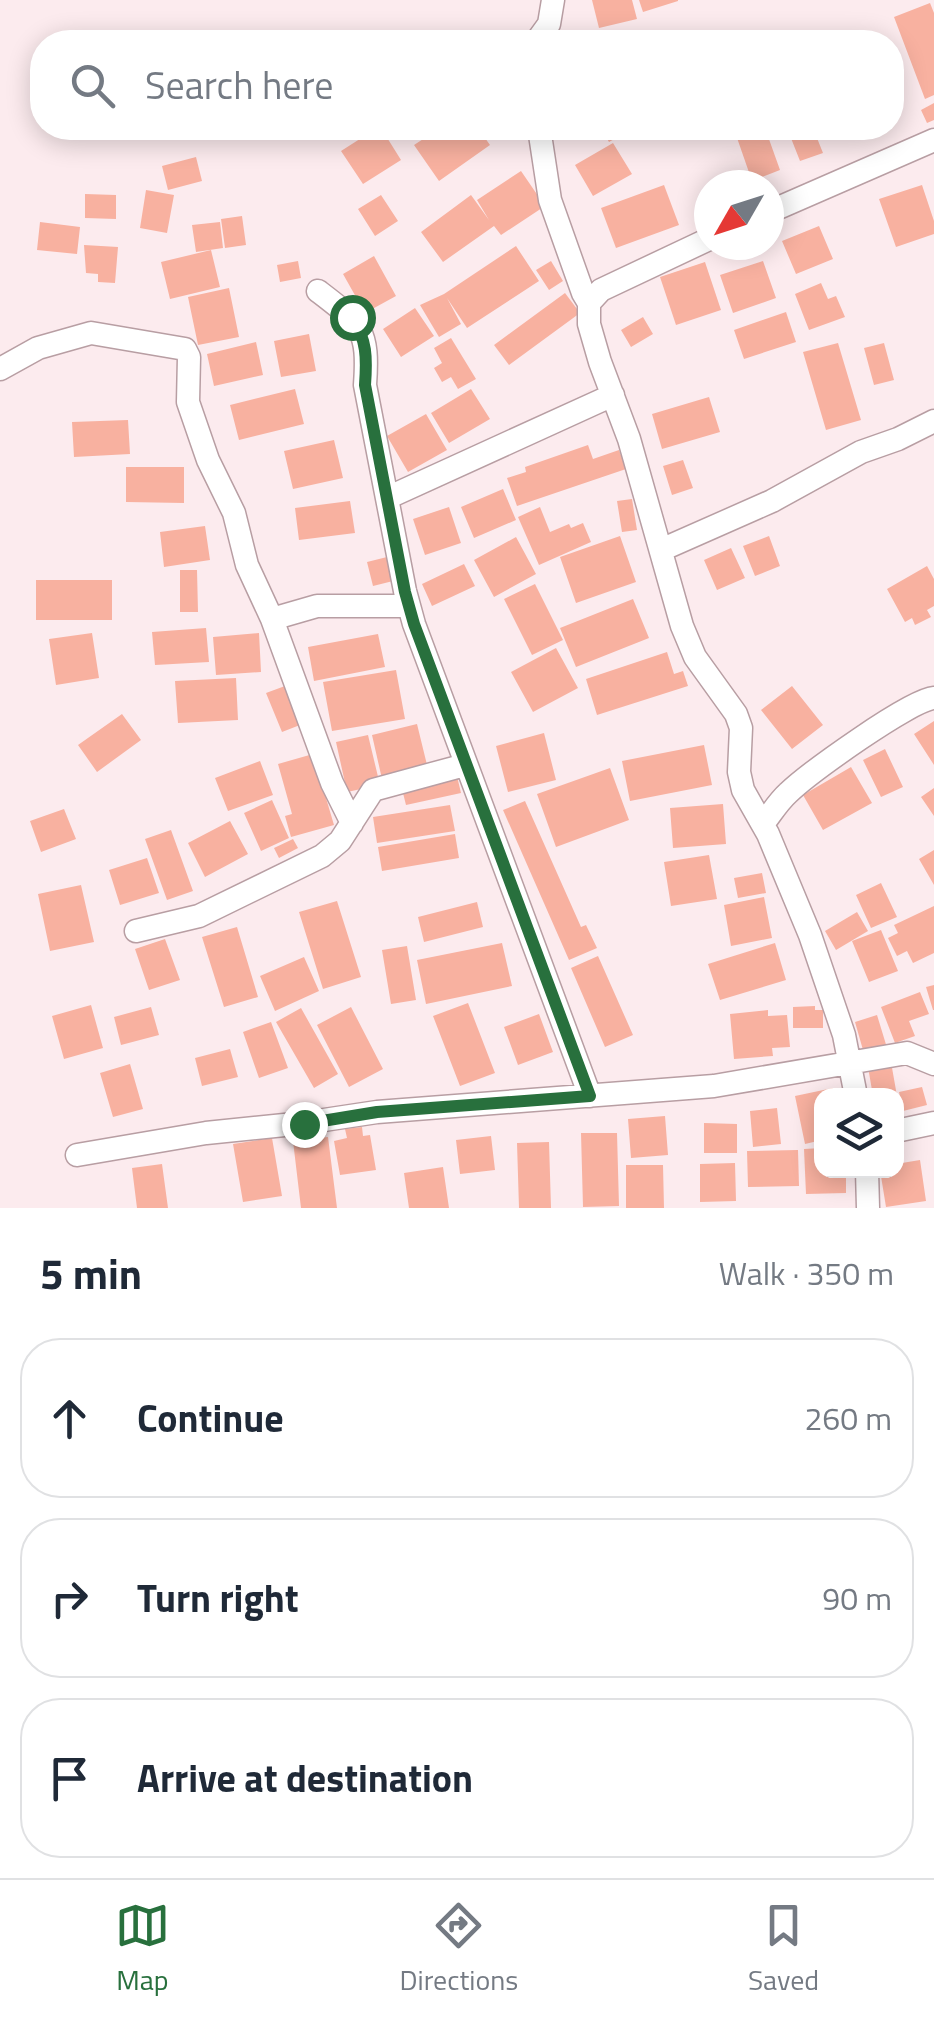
<!DOCTYPE html>
<meta charset="utf-8">
<style>
body{margin:0;font-family:"Titillium Web",sans-serif;background:#f2f2f3;color:#1f2937}
.controls{position:absolute;right:30px;bottom:30px;display:grid;overflow:hidden;border-radius:20px;box-shadow:0 5px 25px #0003}
.controls button{width:90px;height:90px;display:grid;place-items:center;padding:0;border:0;border-bottom:2px solid #e0e1e3;background:#fff;color:#1f2937;font:50px sans-serif}
.compass{position:absolute;left:694px;top:170px;width:90px;height:90px;border-radius:50%;background:#fff;box-shadow:0 5px 25px #0003;rotate:231deg}
.stop{position:absolute;width:30px;height:30px;margin:-22px;border:8px solid #28703d;border-radius:50%;background:#fff}
.stop.end{background:#28703d;border-color:#fff;box-shadow:0 2px 10px #0008}
.list{margin:0;padding:0;list-style:none}
h2{display:flex;justify-content:space-between;align-items:center;height:130px;margin:0;padding:0 40px;font-size:42px}
h2 small{font-size:32px;font-weight:400;color:#747a83}
.list li{display:grid;grid-template-columns:65px 1fr auto;gap:30px;align-items:center;box-sizing:border-box;height:160px;margin:0 20px 20px;padding:0 20px;border:2px solid #e0e1e3;border-radius:40px}
.list b{display:block;font-size:38px;white-space:nowrap}
.list em{font-size:32px;font-style:normal;color:#747a83}
.icon{flex:none;width:55px;height:55px;fill:none;stroke:currentColor;stroke-width:2;stroke-linecap:round;stroke-linejoin:round}
.map{position:relative;flex:none;width:934px;height:1208px;overflow:hidden}
.search{position:absolute;background:#fff;box-shadow:0 5px 25px #0003;left:30px;right:30px;top:30px;height:110px;display:flex;align-items:center;gap:25px;box-sizing:border-box;padding:0 35px;border-radius:40px;color:#747a83;font-size:38px}
.sheet{height:670px;background:#fff}
nav{display:flex;justify-content:space-around;align-items:center;box-sizing:border-box;height:140px;border-top:2px solid #e0e1e3;background:#fff;font-size:28px;color:#747a83}
nav a{display:grid;justify-items:center;gap:5px}
nav .on{color:#28703d}
.map>svg:first-child{display:block}
.building{fill:#f8b1a0}
.lines{fill:none;stroke-linecap:round;stroke-linejoin:round}
.minor-casing{stroke:#b89ea3;stroke-width:25}
.minor{stroke:#fff;stroke-width:22}
.route{stroke:#28703d;stroke-width:12}
</style>
<div class="map">
<svg width="934" height="1208" viewBox="0 0 934 1208">
<rect width="100%" height="100%" fill="#fcebee"/>
<path class="building" d="M592 0H632L637 19 599 28Z
M639 0H678V1L643 12Z
M930 3 934 13V95L925 99 894 17Z
M934 103V120L927 123 921 110Z
M377 128H381L401 160 363 184 341 151Z
M440 128H478L490 145 439 181 414 145Z
M601 128H634L609 142Z
M758 128H765L780 170 752 181 736 135Z
M787 128H813L823 153 800 161Z
M613 143 632 174 593 196 575 165Z
M196 157 202 181 168 190 162 166Z
M521 171 545 206 501 235 494 226 443 262 421 232 471 195 489 220 477 200Z
M664 185 679 225 616 248 601 208Z
M922 185 934 221V234L896 247 879 199Z
M146 190 174 195 167 233 140 228Z
M85 194 116 195V219L85 218Z
M381 195 398 221 375 236 358 209Z
M242 216 246 245 225 248 221 219Z
M40 222 80 227 77 254 37 250Z
M220 222 223 248 196 252 192 225Z
M819 226 833 259 796 274 782 241Z
M84 245 118 247 115 283 98 282V274L86 273Z
M516 246 539 281 467 328 447 298 461 324 439 337 420 305 444 294Z
M211 250 220 287 170 299 161 262Z
M374 256 396 296 365 313 343 274Z
M298 261 301 278 280 282 277 265Z
M551 261 563 281 549 290 536 270Z
M763 261 776 298 733 313 720 275Z
M705 262 721 310 676 325 660 277Z
M821 283 828 299 836 296 845 317 809 330 795 294Z
M229 288 239 337 198 345 188 297Z
M565 293 580 313 509 365 494 345Z
M415 308 434 336 401 357 383 329Z
M786 312 796 342 744 359 734 330Z
M643 317 653 334 631 347 621 330Z
M309 334 316 371 281 377 274 341Z
M451 338 476 379 458 389 451 377 442 382 434 368 442 363 434 348Z
M256 342 263 375 214 386 207 354Z
M838 343 861 420 826 430 803 352Z
M884 343 894 380 874 385 864 348Z
M295 389 304 424 239 440 230 405Z
M471 389 490 419 449 443 431 413Z
M709 397 720 432 662 449 652 414Z
M426 414 447 450 408 472 387 436Z
M128 420 130 454 74 457 72 422Z
M334 440 343 478 293 489 284 451Z
M588 445 593 459 619 450 626 469 517 506 507 478 526 472 525 467Z
M683 460 693 488 672 495 663 466Z
M126 467H184V503L126 502Z
M503 489 516 520 474 538 461 507Z
M632 499 637 530 622 532 617 501Z
M350 501 355 533 299 540 295 508Z
M449 507 461 543 425 555 413 519Z
M540 507 550 532 569 524 571 528 583 523 591 542 539 565 518 517Z
M205 526 210 560 164 567 160 532Z
M620 536 636 582 576 603 560 557Z
M769 536 780 566 755 576 743 546Z
M516 537 536 574 494 597 474 560Z
M731 548 745 578 717 590 704 560Z
M387 557 393 581 373 586 367 562Z
M464 564 475 586 432 606 422 584Z
M927 566 934 579V606L927 610 931 617 915 625 912 618 905 622 887 589Z
M180 570H197L198 612H180Z
M36 580H112V620H36Z
M535 584 563 640 532 655 504 599Z
M633 599 649 638 576 667 560 628Z
M206 628 209 662 155 665 152 632Z
M92 633 99 678 56 685 49 639Z
M259 633 261 672 216 675 213 637Z
M378 634 385 667 314 681 308 647Z
M556 648 578 688 533 712 511 672Z
M667 652 674 674 683 671 688 686 597 715 586 679Z
M396 670 405 719 332 731 323 682Z
M236 678 238 720 178 723 175 681Z
M285 686 300 725 282 732 266 693Z
M792 686 823 725 792 749 761 710Z
M122 714 141 740 97 772 78 745Z
M934 721V765L914 734Z
M417 724 428 769 382 779 372 735Z
M544 733 556 780 508 792 496 746Z
M368 735 380 785 347 792 336 742Z
M704 745 712 785 630 801 622 761Z
M885 749 903 787 881 797 863 760Z
M313 754 334 825 291 837 285 816 292 814 278 764Z
M260 761 273 795 228 811 215 778Z
M851 767 872 803 823 830 803 795Z
M610 768 629 820 556 847 537 794Z
M456 772 461 793 406 805 401 785Z
M934 788V816L921 797Z
M272 800 289 838 261 851 244 813Z
M525 801 581 927 586 925 597 948 569 960 503 810Z
M723 804 726 844 673 848 670 808Z
M450 805 455 831 377 843 373 817Z
M64 809 76 839 41 852 30 821Z
M230 821 248 854 205 877 188 843Z
M171 830 193 891 167 900 145 839Z
M455 834 459 858 382 871 378 847Z
M293 839 298 848 279 858 274 848Z
M934 850V885L919 859Z
M709 855 717 899 671 906 664 862Z
M147 858 159 893 120 905 109 870Z
M762 873 766 893 738 898 734 878Z
M881 883 897 917 871 928 856 895Z
M81 885 94 942 50 951 38 894Z
M764 897 772 938 731 946 724 905Z
M337 901 361 977 323 989 299 912Z
M477 902 483 927 424 942 418 917Z
M934 906V953L913 963 907 951 897 956 888 938 898 933 894 925Z
M857 912 868 931 836 950 825 931Z
M237 927 258 997 224 1007 202 937Z
M881 930 898 971 869 982 852 941Z
M165 939 180 980 149 990 135 949Z
M502 943 512 986 426 1004 417 960Z
M775 943 786 980 720 1000 708 964Z
M407 946 416 1000 391 1004 382 950Z
M598 956 633 1035 605 1047 571 968Z
M304 957 319 991 275 1011 260 976Z
M934 985V1010H933L926 987Z
M920 992 929 1014 909 1021 915 1036 895 1043 881 1007Z
M468 1003 495 1073 460 1086 433 1016Z
M91 1005 103 1048 64 1059 52 1016Z
M815 1006V1010H823V1028H793V1007Z
M151 1007 159 1035 121 1045 114 1017Z
M351 1007 383 1069 349 1087 317 1025Z
M301 1008 338 1074 314 1088 276 1022Z
M768 1010V1016L787 1015 790 1047 772 1048 773 1056 734 1059 730 1014Z
M539 1014 553 1052 518 1065 504 1027Z
M877 1015 888 1051 865 1057 855 1022Z
M271 1022 288 1068 259 1078 243 1032Z
M230 1049 238 1077 202 1086 195 1058Z
M891 1062 897 1096H873L868 1067Z
M130 1064 143 1109 113 1117 100 1073Z
M922 1087 927 1105 903 1111 899 1092Z
M833 1088 835 1096H822V1140L805 1144 795 1096Z
M777 1108 781 1144 753 1147 750 1111Z
M665 1116 668 1155 631 1158 628 1119Z
M704 1123 737 1124V1153H704Z
M362 1127 363 1136 370 1135 376 1170 340 1175 334 1141 347 1138 345 1129Z
M581 1133H617L619 1206 583 1207Z
M491 1136 495 1170 460 1174 456 1140Z
M328 1137 337 1208H301L293 1141Z
M272 1138 282 1196 243 1202 233 1144Z
M549 1142 551 1208H519L517 1143Z
M822 1148V1170H846V1193L806 1194 804 1149Z
M798 1150 799 1186 748 1187 747 1151Z
M920 1160 926 1201 886 1207 880 1170H896V1164Z
M735 1163 736 1201 700 1202V1164Z
M162 1164 168 1208H137L132 1168Z
M626 1165H663L664 1208H626Z
M443 1167 449 1208H409L404 1173Z"/>
<g class="lines">
<g class="minor-casing">
<path id="minor" d="M536 42 549 24 553 0
M539 128 550 200 583 293 589 303V324L600 362 629 439 682 626 695 657 736 714 741 728 739 772 743 790 768 834 810 935 844 1035 856 1096
M769 212 934 140
M318 291C361 324 369 329 365 385L405 591 414 624 590 1096
M589 303 601 290 709 239
M0 369 38 348 91 333 185 349 189 357 188 402 208 460 234 513 247 565 272 619 332 783 352 823
M387 498 613 395
M661 550 772 501 861 452 898 439 934 421
M272 619 317 606H409
M763 824C771 814 778 802 788 793 809 773 910 700 934 698
M136 931 199 916 322 856 340 841 373 790 465 765
M896 1131 934 1123
M77 1155 206 1133 304 1123 377 1112 714 1086 907 1053 934 1064
M867 1170 868 1208"/>
</g>
<use href="#minor" class="minor"/>
</g>
<g class="lines">
<path class="route" d="M304 1124 377 1112 590 1096 414 624 405 592 365 385C367 358 367 340 352 317"/>
</g>
</svg>
<div class="controls">
<button><svg class="icon" aria-label="layers" viewBox="0 0 24 24"><path d="M12 4l9 5-9 5-9-5zM3 14l9 5 9-5"/></svg></button>
</div>
<svg class="compass" viewBox="-18 -18 36 36"><path d="M0-13l5 13h-10z" fill="#e53935"/><path d="M0 13l5-13h-10z" fill="#747a83"/></svg>
<div class="stop" style="left:352px;top:317px"></div>
<div class="stop end" style="left:304px;top:1124px"></div>
<div class="search"><svg class="icon" aria-label="search" viewBox="0 0 24 24"><circle cx="10" cy="10" r="6"/><path d="M15 15l6 6"/></svg>Search here</div>
</div>
<section class="sheet">
<h2>5 min<small>Walk · 350 m</small></h2>
<ul class="list">
<li><svg class="icon" aria-label="ahead" viewBox="0 0 24 24"><path d="M12 20V5M6 11l6-6 6 6"/></svg><div><b>Continue</b></div><em>260 m</em></li>
<li><svg class="icon" aria-label="right" viewBox="0 0 24 24"><path d="M7 20v-9h11M14 6l5 5-5 5"/></svg><div><b>Turn right</b></div><em>90 m</em></li>
<li><svg class="icon" aria-label="arrive" viewBox="0 0 24 24"><path d="M6 21V4h12l-3 4 3 4H6"/></svg><div><b>Arrive at destination</b></div></li>
</ul>
</section>
<nav>
<a class="on"><svg class="icon" aria-label="map" viewBox="0 0 24 24"><path d="M3 6l6-2 6 2 6-2v14l-6 2-6-2-6 2zM9 4v14M15 6v14"/></svg>Map</a>
<a><svg class="icon" aria-label="directions" viewBox="0 0 24 24"><path d="M12 3l9 9-9 9-9-9zM9 14v-3h6M13 9l2 2-2 2"/></svg>Directions</a>
<a><svg class="icon" aria-label="saved" viewBox="0 0 24 24"><path d="M7 4h10v16l-5-4-5 4z"/></svg>Saved</a>
</nav>
